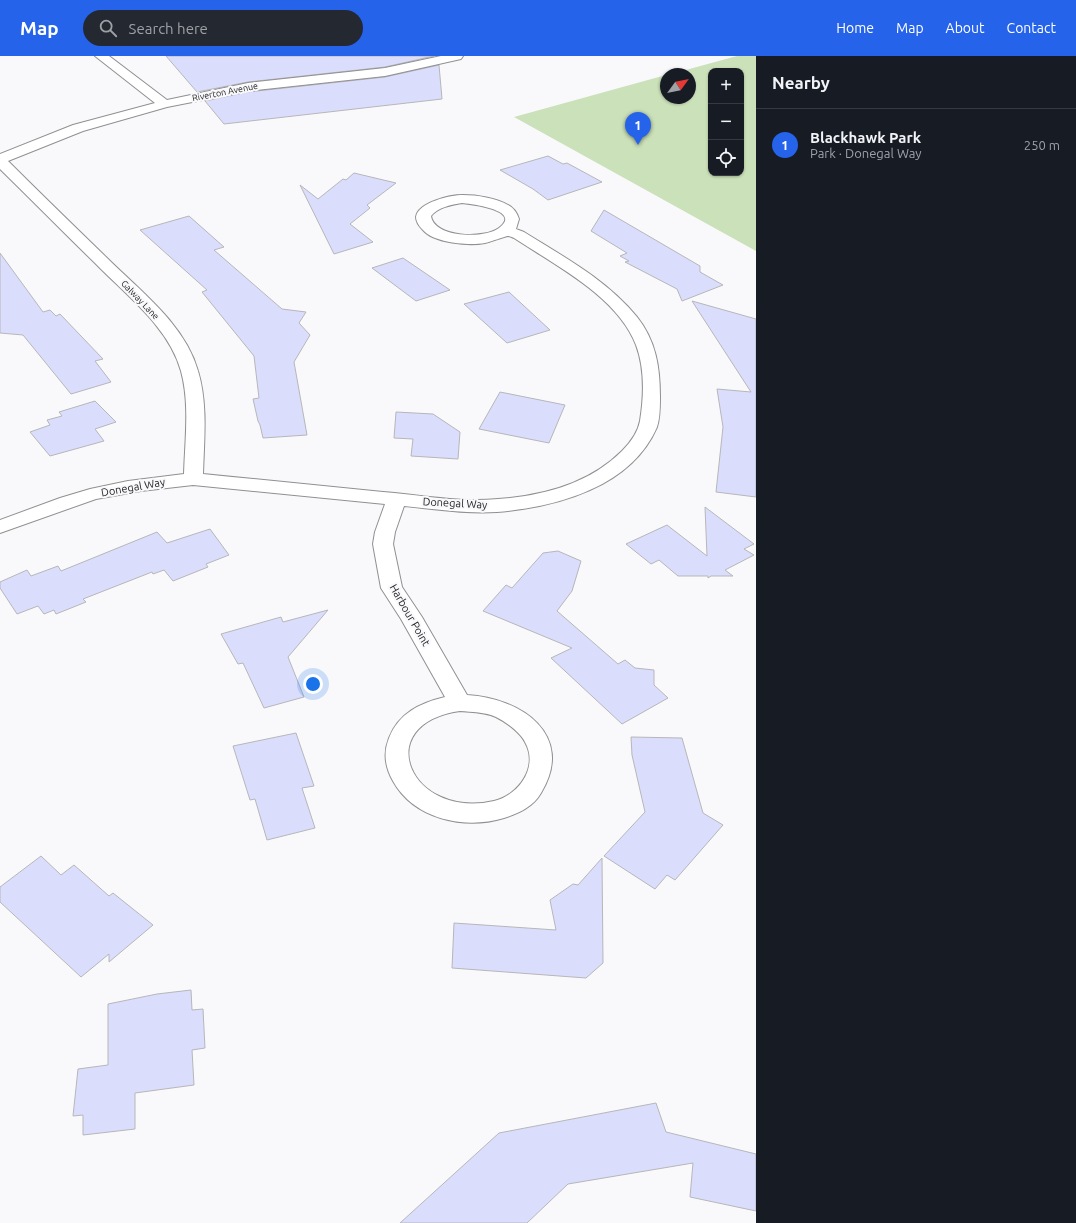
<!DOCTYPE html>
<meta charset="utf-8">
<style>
body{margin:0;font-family:Ubuntu,sans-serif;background:#242831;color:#f1f3f6}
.controls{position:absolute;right:12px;top:12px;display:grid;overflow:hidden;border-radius:8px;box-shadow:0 1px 3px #0004}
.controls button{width:36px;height:36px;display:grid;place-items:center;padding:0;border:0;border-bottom:1px solid #363941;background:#171b24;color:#f1f3f6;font:20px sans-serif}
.compass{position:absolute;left:660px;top:12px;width:36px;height:36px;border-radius:50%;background:#171b24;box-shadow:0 1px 3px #0004;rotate:57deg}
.you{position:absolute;left:313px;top:628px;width:14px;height:14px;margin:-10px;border:3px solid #fff;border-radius:50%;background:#1a73e8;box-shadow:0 0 0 6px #1a73e833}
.badge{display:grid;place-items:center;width:26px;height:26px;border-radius:50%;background:#2563eb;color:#fff;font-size:13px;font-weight:700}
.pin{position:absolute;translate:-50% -33px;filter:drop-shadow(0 1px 2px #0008)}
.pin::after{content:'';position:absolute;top:21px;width:14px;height:12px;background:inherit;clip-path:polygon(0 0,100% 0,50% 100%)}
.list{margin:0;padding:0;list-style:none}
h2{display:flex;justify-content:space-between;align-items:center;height:52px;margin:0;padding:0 16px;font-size:17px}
h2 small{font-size:13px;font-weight:400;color:#9ea1a6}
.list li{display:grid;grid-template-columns:26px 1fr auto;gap:12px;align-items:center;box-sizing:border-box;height:72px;padding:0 16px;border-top:1px solid #363941}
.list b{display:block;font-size:15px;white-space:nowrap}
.list p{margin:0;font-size:13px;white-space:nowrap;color:#9ea1a6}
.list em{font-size:13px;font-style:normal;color:#9ea1a6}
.icon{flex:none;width:22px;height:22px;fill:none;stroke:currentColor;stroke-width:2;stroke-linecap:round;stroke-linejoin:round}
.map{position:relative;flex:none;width:756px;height:1167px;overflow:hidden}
header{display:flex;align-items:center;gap:24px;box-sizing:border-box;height:56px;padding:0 20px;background:#2563eb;color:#fff}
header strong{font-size:19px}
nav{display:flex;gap:22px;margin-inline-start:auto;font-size:14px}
.search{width:280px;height:36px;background:#242831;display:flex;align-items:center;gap:10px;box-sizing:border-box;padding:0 14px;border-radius:22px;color:#9ea1a6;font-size:15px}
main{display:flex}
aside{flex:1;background:#171b24}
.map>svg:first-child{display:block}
.green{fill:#cbe1b9;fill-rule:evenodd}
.building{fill:#dbddfc;stroke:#b6b7b9}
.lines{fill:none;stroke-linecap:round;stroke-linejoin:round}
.minor-casing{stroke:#909092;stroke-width:2}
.minor{fill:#fff;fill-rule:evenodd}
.labels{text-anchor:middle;stroke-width:4;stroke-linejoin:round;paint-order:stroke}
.far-street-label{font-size:9px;fill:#262627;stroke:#f9f9fc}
.street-label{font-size:11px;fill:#262627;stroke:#f9f9fc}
</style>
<header>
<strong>Map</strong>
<div class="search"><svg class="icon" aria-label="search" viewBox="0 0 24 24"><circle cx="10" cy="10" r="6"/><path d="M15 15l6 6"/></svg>Search here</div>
<nav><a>Home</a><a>Map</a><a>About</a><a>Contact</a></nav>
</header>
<main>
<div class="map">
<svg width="756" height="1167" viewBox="0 0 756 1167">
<rect width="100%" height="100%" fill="#f9f9fc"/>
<path class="green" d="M737 0H756V195L514 61 666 19V42H690V18H671ZM711 15H741V117H711Z"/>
<path class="building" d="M166 0H434L385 11 248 26 197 36Z
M439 9 442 43 224 68 205 45 248 36 385 21Z
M548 100 563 108 567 107 602 126 548 144 533 133 500 114Z
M354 117 396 127 367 149 370 152 350 168 373 186 334 198 300 129 318 143 343 123 346 124Z
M604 154 700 210V216L723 229 682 245 677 233 625 206 629 205 620 200 627 197 591 175Z
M189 160 224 191 214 194 282 253 306 256 299 267 310 279 294 306 307 379 263 382 260 369 258 365 253 343 259 342 254 300 202 236 207 234 140 174Z
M0 197 43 256 50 254 56 260 60 258 103 303 95 305 111 326 71 338 23 279 0 277Z
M403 202 450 234 416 245 372 212Z
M509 236 550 274 507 287 464 248Z
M692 245 756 263V441L716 436 723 371 717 333 751 336Z
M500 336 565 349 549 387 479 373Z
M95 345 116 366 95 373 104 385 50 400 30 376 50 369 47 364 62 360 59 356Z
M396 356 433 358 460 376 458 403 411 400 413 383 394 382Z
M705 451 754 488 744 493 754 499 725 514 733 520H711L708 522V520H678L659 504 651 508 626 488 667 469 707 500Z
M210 473 229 499 206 508 208 511 173 525 164 514 153 518 152 516 83 543 86 546 56 558 54 554 44 558 38 550 17 558 0 532V526L27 514 31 520 58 510 61 515 157 476 167 487Z
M558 495 581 505 572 535 557 555 618 608 625 604 635 612 654 614V629L668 642 622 668 551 602 572 592 483 555 506 529 512 532 543 497Z
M328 554 288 601 304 641 264 652 243 607 238 608 221 578 281 561 283 566Z
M296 677 314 730 302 732 315 772 267 784 255 743 250 744 233 690Z
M631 681 682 682 703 757 723 769 675 824 667 819 655 833 604 800 645 756 632 699Z
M41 800 61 819 74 809 109 840 113 837 153 869 109 906V898L81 921 0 846V831Z
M602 802 603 907 586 922 452 912 454 867 556 874 550 844 573 828 578 829Z
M191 934 192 954 203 953 205 992 192 994 194 1029 135 1037V1073L83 1079V1059L73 1060 78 1013 108 1009V948L157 938Z
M656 1047 666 1076 756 1098V1155L690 1141 693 1107 568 1128 527 1167H400L499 1077Z"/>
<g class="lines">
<g class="minor-casing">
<path id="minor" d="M95 0H109L167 44 248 27 385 12 441 0H463L461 3 385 20 248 35 167 51 83 75 8 105C40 137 73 169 106 201 139 234 185 268 198 315 208 348 204 384 203 418 263 424 323 430 383 436 421 439 460 447 498 443 542 440 589 428 622 395 630 387 638 376 640 365 644 340 645 313 636 289 618 241 555 209 514 182 512 181 510 180 508 180 506 180 490 186 485 187 469 190 434 187 423 174 420 171 416 166 416 161 418 146 451 139 463 139 477 139 496 142 508 149 514 152 517 157 519 163L516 173 524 176C564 201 607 224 637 261 656 285 660 311 660 341 660 350 660 362 657 371 631 431 557 451 497 456 466 458 434 453 404 450L395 476 393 488 402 531 422 561 467 639C521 642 576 679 541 737 533 751 519 757 504 762 464 774 414 763 393 725 385 711 383 697 389 682 399 657 420 647 445 641L401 563 381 532 373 488 375 476 385 448 193 429 141 435 96 443 0 477V464L60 442 90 433 128 425 184 418C185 384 190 348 181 315 169 271 126 239 95 207 63 176 32 144 0 113V98L73 69 155 47ZM462 147C471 148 523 154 499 172 485 183 434 182 431 160 438 151 451 149 462 147ZM460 655C472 656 485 656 496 661 506 666 520 676 525 686 539 711 519 739 494 745 410 764 369 668 460 655Z"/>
</g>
<use href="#minor" class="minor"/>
</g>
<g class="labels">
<g class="far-street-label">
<text transform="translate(225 36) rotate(-11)" y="3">Riverton Avenue</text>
<text transform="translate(140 244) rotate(46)" y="3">Galway Lane</text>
</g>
<g class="street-label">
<text transform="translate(133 431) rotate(-10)" y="4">Donegal Way</text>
<text transform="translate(455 447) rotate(3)" y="4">Donegal Way</text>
<text transform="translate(410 559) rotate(60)" y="4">Harbour Point</text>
</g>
</g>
</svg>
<div class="controls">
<button>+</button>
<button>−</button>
<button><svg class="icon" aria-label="locate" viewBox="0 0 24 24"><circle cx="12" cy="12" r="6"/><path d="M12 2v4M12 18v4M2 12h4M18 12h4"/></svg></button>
</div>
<svg class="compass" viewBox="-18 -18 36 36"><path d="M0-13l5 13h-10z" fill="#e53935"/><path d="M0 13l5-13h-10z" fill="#9ea1a6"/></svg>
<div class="you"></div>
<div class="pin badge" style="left:638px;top:89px">1</div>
</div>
<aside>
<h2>Nearby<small></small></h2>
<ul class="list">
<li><span class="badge">1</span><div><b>Blackhawk Park</b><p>Park · Donegal Way</p></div><em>250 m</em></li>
</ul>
</aside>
</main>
